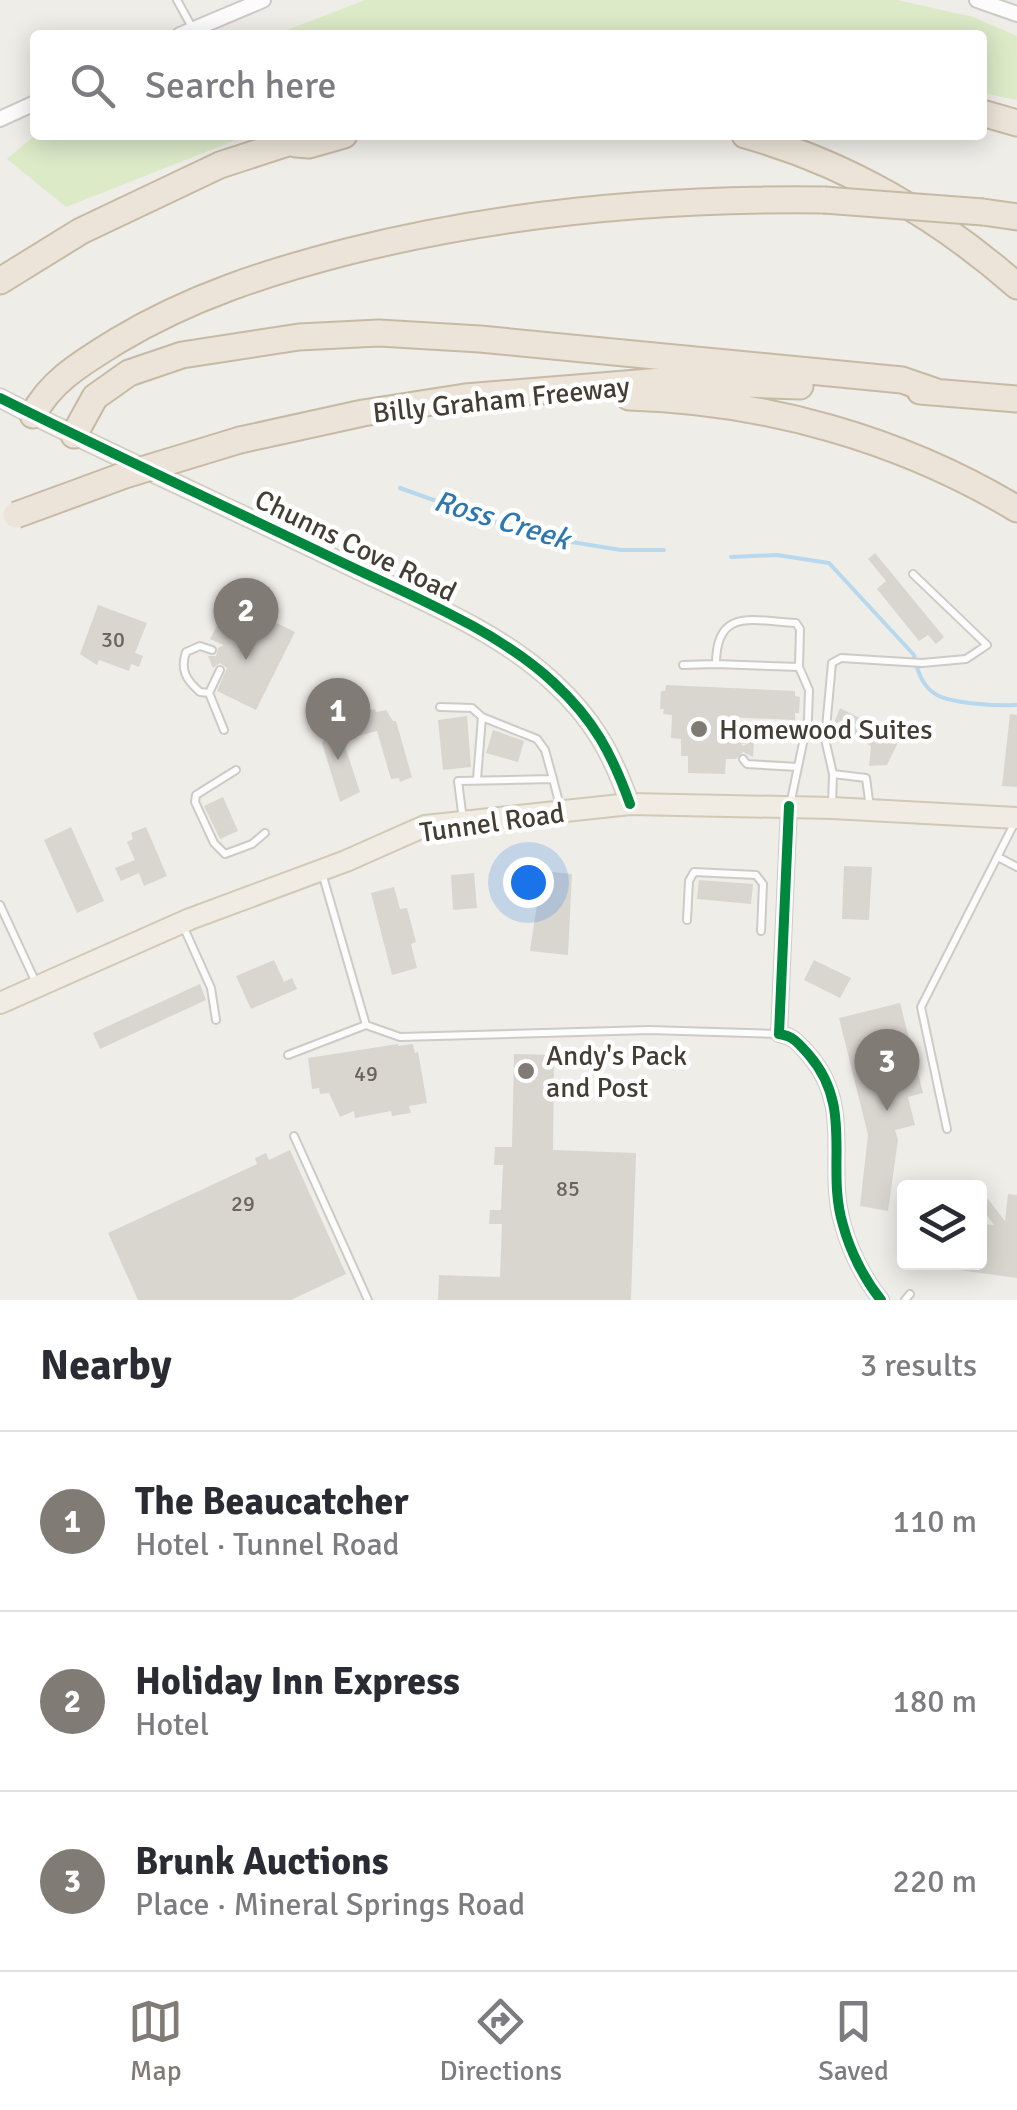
<!DOCTYPE html>
<meta charset="utf-8">
<style>
body{margin:0;font-family:Signika,sans-serif;background:#f7f7f7;color:#2b2b33}
.controls{position:absolute;right:30px;bottom:30px;display:grid;overflow:hidden;border-radius:10px;box-shadow:0 5px 25px #0003}
.controls button{width:90px;height:90px;display:grid;place-items:center;padding:0;border:0;border-bottom:2px solid #e1e1e2;background:#fff;color:#2b2b33;font:50px sans-serif}
.you{position:absolute;left:528px;top:882px;width:35px;height:35px;margin:-25px;border:8px solid #fff;border-radius:50%;background:#1a73e8;box-shadow:0 0 0 15px #1a73e833}
.badge{display:grid;place-items:center;width:65px;height:65px;border-radius:50%;background:#807b74;color:#fff;font-size:32px;font-weight:700}
.pin{position:absolute;translate:-50% -82px;filter:drop-shadow(0 2px 5px #0008)}
.pin::after{content:'';position:absolute;top:52px;width:35px;height:30px;background:inherit;clip-path:polygon(0 0,100% 0,50% 100%)}
.list{margin:0;padding:0;list-style:none}
h2{display:flex;justify-content:space-between;align-items:center;height:130px;margin:0;padding:0 40px;font-size:42px}
h2 small{font-size:32px;font-weight:400;color:#7c7c81}
.list li{display:grid;grid-template-columns:65px 1fr auto;gap:30px;align-items:center;box-sizing:border-box;height:180px;padding:0 40px;border-top:2px solid #e1e1e2}
.list b{display:block;font-size:38px;white-space:nowrap}
.list p{margin:0;font-size:32px;white-space:nowrap;color:#7c7c81}
.list em{font-size:32px;font-style:normal;color:#7c7c81}
.icon{flex:none;width:55px;height:55px;fill:none;stroke:currentColor;stroke-width:2;stroke-linecap:round;stroke-linejoin:round}
.map{position:relative;flex:none;width:1017px;height:1300px;overflow:hidden}
.search{position:absolute;background:#fff;box-shadow:0 5px 25px #0003;left:30px;right:30px;top:30px;height:110px;display:flex;align-items:center;gap:25px;box-sizing:border-box;padding:0 35px;border-radius:10px;color:#7c7c81;font-size:38px}
.sheet{height:670px;background:#fff}
nav{display:flex;justify-content:space-around;align-items:center;box-sizing:border-box;height:140px;border-top:2px solid #e1e1e2;background:#fff;font-size:28px;color:#7c7c81}
nav a{display:grid;justify-items:center;gap:5px}
nav .on{color:#807b74}
.map>svg:first-child{display:block}
.green{fill:#dceac8}
.lines{fill:none;stroke-linecap:round;stroke-linejoin:round}
.stream{stroke:#b8d8ed;stroke-width:4}
.building{fill:#d9d6d0}
.service-casing{stroke:#cdcbc6;stroke-width:10}
.minor-casing{stroke:#cdcbc6;stroke-width:18}
.tertiary-casing{stroke:#cdcbc6;stroke-width:21}
.secondary-casing{stroke:#d0ccc0;stroke-width:21}
.primary-casing{stroke:#d1c9b5;stroke-width:24}
.motorway-casing{stroke:#c6baa4;stroke-width:29}
.service{stroke:#fdfcfc;stroke-width:6}
.minor{stroke:#fdfcfc;stroke-width:14}
.tertiary{stroke:#fdfcfc;stroke-width:18}
.secondary{stroke:#f6f4ee;stroke-width:18}
.primary{stroke:#f0ece3;stroke-width:20}
.motorway{stroke:#ece4d8;stroke-width:25}
.motorway-bridge-casing{stroke:#c6baa4;stroke-width:29;stroke-linecap:butt}
.motorway-bridge{stroke:#ece4d8;stroke-width:25}
.cycleway-casing{stroke:#fff;stroke-width:16}
.cycleway{stroke:#00873e;stroke-width:10}
.poi-dot{fill:#807b74;stroke:#fff;stroke-width:4}
.labels{text-anchor:middle;stroke-width:9;stroke-linejoin:round;paint-order:stroke}
.number-label{font-size:22px;fill:#6a655c}
.street-label{font-size:28px;fill:#443e35;stroke:#fff}
.poi-label{font-size:28px;fill:#443e35;stroke:#fff;text-anchor:start}
.water-label{font-size:30px;font-style:italic;fill:#2f78af;stroke:#fff}
</style>
<div class="map">
<svg width="1017" height="1300" viewBox="0 0 1017 1300">
<rect width="100%" height="100%" fill="#efede8"/>
<path class="green" d="M365 0H897L973 17 1017 36V100L982 93V35H274Z
M35 135H249L66 207 7 159Z"/>
<g class="lines">
<path class="stream" d="M400 488 534 536 621 550H664
M731 557 777 555 829 563 914 655C917 670 922 687 937 695 954 704 998 706 1017 705"/>
</g>
<path class="building" d="M875 553 944 637 936 644 928 635 919 641 877 589 886 581 868 559Z
M230 600 295 632 256 710 217 691 227 668 220 663 213 668 208 656H216L218 648 224 645 210 639Z
M98 605 147 623 135 653 143 656 139 667 131 664 129 671 99 660 97 665 80 654Z
M666 685 795 691V696L800 697 799 713H795V720L727 717 726 738 737 739 743 746 754 740 753 757 743 752 736 759H726L725 774 688 773V756H681V739L671 738 672 715 663 714 664 709H660L661 691H665Z
M840 708 889 733 891 728 902 734 887 765 869 766 871 746 833 726Z
M375 709 376 712 386 710 393 721H396L412 777 400 782 399 778 391 779 377 731 343 740 360 792 340 802 322 743 334 721Z
M1010 714 1017 715V787L1002 786Z
M467 716 471 767 443 770 438 720Z
M493 730 524 741 518 762 486 753Z
M223 797 238 831 220 839 204 806Z
M71 827 104 901 77 913 44 840Z
M146 827 167 876 144 886 139 873 121 881 115 868 135 860 127 842 133 839 131 833Z
M844 866 872 867 869 920 842 919Z
M542 871 572 874 568 955 530 951Z
M474 873 477 908 453 910 451 875Z
M699 880 753 884 751 904 697 899Z
M394 887 400 909 407 908 416 942 411 944 417 968 392 975 371 893Z
M274 960 284 982 292 978 297 989 251 1009 236 976Z
M814 960 851 978 840 998 804 980Z
M200 984 206 1000 100 1049 93 1033Z
M900 1003 923 1093 908 1097 915 1125 895 1130 898 1140 888 1211 860 1206 868 1135 839 1018Z
M398 1044V1046L413 1044 415 1053 418 1052 427 1103 409 1106 411 1113 392 1116 391 1111 355 1118 354 1111 340 1117 329 1093 320 1094 319 1088 312 1089 308 1058Z
M514 1054 554 1055 553 1150 636 1153 631 1300H438L439 1275 500 1277 502 1224H489L490 1210H501L503 1165H494L495 1147H512Z
M290 1150 346 1274 291 1300H138L108 1233 257 1164 255 1158 266 1153 269 1160Z
M1008 1194 1017 1195V1278L951 1269 952 1262H980V1224L994 1225 980 1206 988 1199 1005 1221Z"/>
<g class="lines">
<g class="service-casing">
<path id="service" d="M177 0 193 29
M212 650 200 646 186 652C180 670 186 680 200 692L209 693 220 670
M716 664 799 667
M683 665 716 664C716 607 753 621 796 623L800 629 799 667 809 690 808 719 790 805
M209 693 224 730
M440 707 472 708 482 717 537 739 545 750 553 779
M744 739 751 728 803 732
M743 759 747 764 798 767
M236 770 196 795 195 802 214 843 225 854 252 844 265 833
M833 774 866 778 870 808
M477 779 482 717
M832 806 833 774 825 739 832 663 841 658 922 663 966 659 987 645 913 574
M463 820 458 781 553 779 560 806
M998 857 1017 867
M322 873 366 1025
M0 905 37 985
M687 920 689 881 694 872 756 875 763 884 761 931
M184 928 211 988 216 1020
M288 1055 366 1025 400 1037 649 1030 778 1034
M947 1129 921 1007 1016 820
M294 1136 368 1300
M905 1300 910 1294"/>
</g>
<g class="minor-casing">
<path id="minor" d="M977 0 1017 14
M180 35 263 0
M0 119 35 103
M789 806 779 1034C794 1036 799 1044 809 1055 855 1108 825 1166 843 1225 850 1251 864 1279 881 1300"/>
</g>
<g class="tertiary-casing">
<path id="tertiary" d="M0 398 33 415"/>
</g>
<g class="secondary-casing">
<path id="secondary" d="M33 415C140 468 249 517 356 569 423 601 500 632 554 683 594 720 612 754 630 804"/>
</g>
<g class="primary-casing">
<path id="primary" d="M0 1003 190 919 346 861 425 826 630 804 832 808 1017 818"/>
</g>
<g class="motorway-casing">
<path id="motorway" d="M982 113 1017 123
M745 135C846 163 939 217 1017 286
M296 144 309 145 344 135
M983 212 1017 217
M0 281 81 231 220 165 312 135
M920 391 1017 399
M629 397C765 401 901 439 1017 509
M33 415C51 380 85 361 117 341 190 297 268 272 350 251 506 212 664 198 824 200
M74 435 95 397 129 373 182 355 299 337 379 333 480 339 902 380 934 391
M240 440 363 413 465 397 662 381 800 386"/>
</g>
<use href="#service" class="service"/>
<use href="#minor" class="minor"/>
<use href="#tertiary" class="tertiary"/>
<use href="#secondary" class="secondary"/>
<use href="#primary" class="primary"/>
<use href="#motorway" class="motorway"/>
<g class="motorway-bridge-casing">
<path id="motorway-bridge" d="M824 200 983 212
M16 515 125 475 240 440"/>
</g>
<use href="#motorway-bridge" class="motorway-bridge"/>
<g class="cycleway-casing">
<path id="cycleway" d="M0 398C114 455 229 508 343 563 412 596 499 631 554 683 594 720 612 754 630 804
M789 806 779 1034C794 1036 799 1044 809 1055 855 1108 825 1166 843 1225 850 1251 864 1279 881 1300"/>
</g>
<use href="#cycleway" class="cycleway"/>
</g>
<g class="poi-dot">
<circle cx="699" cy="729" r="10"/>
<circle cx="526" cy="1071" r="10"/>
</g>
<g class="labels">
<g class="number-label">
<text x="113" y="647">30</text>
<text x="366" y="1081">49</text>
<text x="568" y="1196">85</text>
<text x="243" y="1211">29</text>
</g>
<g class="street-label">
<text transform="translate(501 399) rotate(-6)" y="10">Billy Graham Freeway</text>
<text transform="translate(356 545) rotate(26)" y="10">Chunns Cove Road</text>
<text transform="translate(492 822) rotate(-8)" y="10">Tunnel Road</text>
</g>
<g class="poi-label">
<text x="719" y="739">Homewood Suites</text>
<text x="546" y="1065">Andy's Pack<tspan x="546" dy="32">and Post</tspan></text>
</g>
<g class="water-label">
<text transform="translate(502 520) rotate(17)" y="10">Ross Creek</text>
</g>
</g>
</svg>
<div class="controls">
<button><svg class="icon" aria-label="layers" viewBox="0 0 24 24"><path d="M12 4l9 5-9 5-9-5zM3 14l9 5 9-5"/></svg></button>
</div>
<div class="you"></div>
<div class="pin badge" style="left:338px;top:760px">1</div>
<div class="pin badge" style="left:246px;top:660px">2</div>
<div class="pin badge" style="left:887px;top:1111px">3</div>
<div class="search"><svg class="icon" aria-label="search" viewBox="0 0 24 24"><circle cx="10" cy="10" r="6"/><path d="M15 15l6 6"/></svg>Search here</div>
</div>
<section class="sheet">
<h2>Nearby<small>3 results</small></h2>
<ul class="list">
<li><span class="badge">1</span><div><b>The Beaucatcher</b><p>Hotel · Tunnel Road</p></div><em>110 m</em></li>
<li><span class="badge">2</span><div><b>Holiday Inn Express</b><p>Hotel</p></div><em>180 m</em></li>
<li><span class="badge">3</span><div><b>Brunk Auctions</b><p>Place · Mineral Springs Road</p></div><em>220 m</em></li>
</ul>
</section>
<nav>
<a class="on"><svg class="icon" aria-label="map" viewBox="0 0 24 24"><path d="M3 6l6-2 6 2 6-2v14l-6 2-6-2-6 2zM9 4v14M15 6v14"/></svg>Map</a>
<a><svg class="icon" aria-label="directions" viewBox="0 0 24 24"><path d="M12 3l9 9-9 9-9-9zM9 14v-3h6M13 9l2 2-2 2"/></svg>Directions</a>
<a><svg class="icon" aria-label="saved" viewBox="0 0 24 24"><path d="M7 4h10v16l-5-4-5 4z"/></svg>Saved</a>
</nav>
